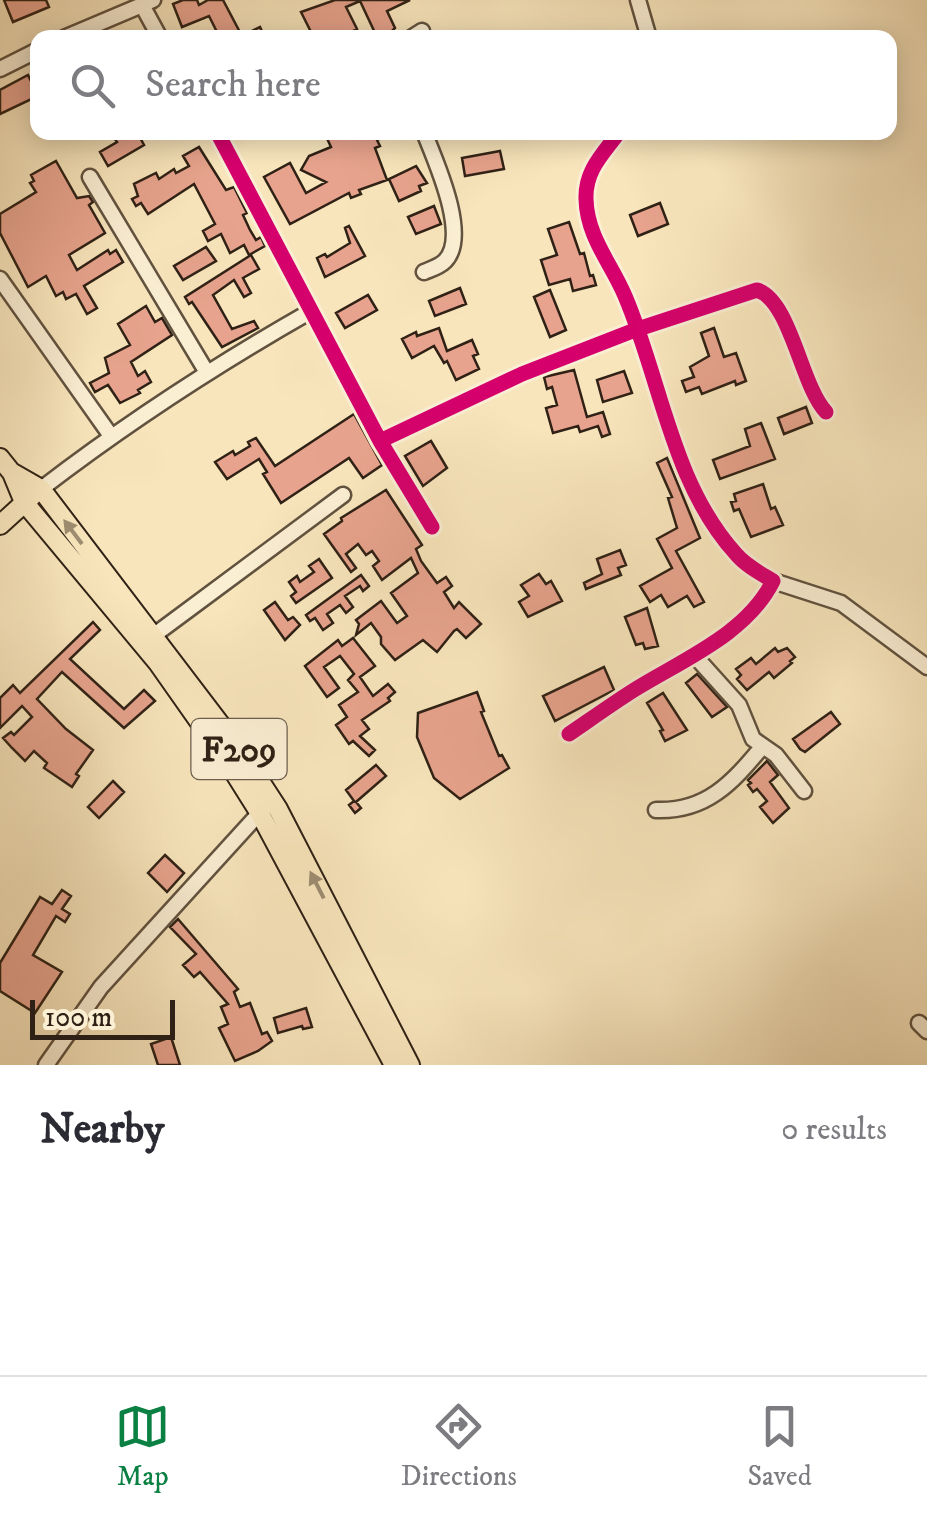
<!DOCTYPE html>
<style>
body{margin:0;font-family:"IM FELL DW Pica",serif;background:#f7f7f7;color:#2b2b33}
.scale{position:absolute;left:30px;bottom:25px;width:145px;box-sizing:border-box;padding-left:10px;border:5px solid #2f2115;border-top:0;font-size:28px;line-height:35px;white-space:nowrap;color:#2f2115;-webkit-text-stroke:8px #faeed3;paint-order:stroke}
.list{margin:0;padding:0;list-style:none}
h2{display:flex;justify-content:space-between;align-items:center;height:130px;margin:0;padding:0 40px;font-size:42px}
h2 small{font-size:32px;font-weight:400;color:#7c7c81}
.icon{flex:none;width:55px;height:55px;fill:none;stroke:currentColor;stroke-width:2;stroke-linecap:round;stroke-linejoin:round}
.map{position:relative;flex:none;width:927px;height:1065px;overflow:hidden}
.search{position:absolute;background:#fff;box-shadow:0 5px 25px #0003;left:30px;right:30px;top:30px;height:110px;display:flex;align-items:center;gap:25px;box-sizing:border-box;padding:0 35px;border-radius:20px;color:#7c7c81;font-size:38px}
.sheet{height:310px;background:#fff}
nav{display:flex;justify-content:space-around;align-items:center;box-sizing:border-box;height:140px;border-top:2px solid #e1e1e2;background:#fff;font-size:28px;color:#7c7c81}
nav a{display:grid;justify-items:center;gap:5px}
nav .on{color:#0b8043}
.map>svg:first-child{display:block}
.building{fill:#e7a38d;stroke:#2f2115;stroke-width:2.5}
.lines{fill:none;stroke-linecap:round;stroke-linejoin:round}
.minor-casing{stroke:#61523f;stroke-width:19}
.major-casing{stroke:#2f2115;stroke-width:22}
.minor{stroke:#faeed3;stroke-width:14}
.major{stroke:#f8e5bc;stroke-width:18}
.cycleway-casing{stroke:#faeed3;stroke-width:21}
.cycleway{stroke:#d6006c;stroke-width:15}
.oneway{fill:#9e8d71}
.labels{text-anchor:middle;stroke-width:9;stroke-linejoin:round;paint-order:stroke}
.shield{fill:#faeed3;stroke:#6c5e4e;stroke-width:2.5}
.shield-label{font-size:35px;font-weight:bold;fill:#2f2115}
</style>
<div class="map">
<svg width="927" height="1065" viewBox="0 0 927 1065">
<rect width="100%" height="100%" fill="#f8e5bc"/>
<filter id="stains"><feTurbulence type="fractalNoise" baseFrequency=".002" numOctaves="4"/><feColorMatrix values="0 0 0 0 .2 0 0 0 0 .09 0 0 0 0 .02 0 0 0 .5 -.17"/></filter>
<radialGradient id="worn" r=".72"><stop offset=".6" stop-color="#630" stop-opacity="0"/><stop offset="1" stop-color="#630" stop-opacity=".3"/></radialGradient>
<path class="building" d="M4 0H46L49 7 13 22Z
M183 0H197L199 5 208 0H223L242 36 260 27 265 38H220L209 16 182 27 173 4Z
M335 0H410L387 11 395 28 385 38 377 37 360 1 346 7 357 29 351 32 354 38H314L301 12Z
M28 75 38 96 0 114V90Z
M110 132H137L144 145 108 166 100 152 117 142Z
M324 132H394L377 140 380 146 375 148 387 180 359 190 361 194 351 198 349 193 290 224 264 177 290 163 306 193 326 182 301 170 309 156 331 147Z
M199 147 226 190 234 187 247 213 243 215 250 230 256 240 261 237 265 246 249 255 244 245 230 253 221 234 208 241 203 231 215 224 194 184 148 214 141 203 136 206 132 199 138 196 134 184 156 173 159 179 174 169 176 173 189 166 183 156Z
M500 151 504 169 465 176 462 158Z
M56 161 77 198 89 196 93 202 89 205 105 233 69 255 77 270 108 250 110 254 116 250 123 262 84 286 97 308 87 314 76 294 66 299 63 292 56 296 46 276 28 287 0 233V214L36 192 30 183 34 181 31 175Z
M416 166 427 183 419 186 421 191 399 201 389 179Z
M660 203 668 224 638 236 630 215Z
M434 206 441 224 416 234 408 217Z
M569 222 580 254 584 253 590 276 593 275 596 285 573 291 570 279 549 285 541 260 557 255 548 229Z
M349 226 365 256 325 277 317 258 325 254 327 257 350 243 345 228Z
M206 247 216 261 183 280 174 266Z
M251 255 259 269 243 278 251 293 244 297 234 280 213 295 232 329 254 321 258 328 222 347 192 302 189 304 185 297Z
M460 288 466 304 435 316 429 301Z
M550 290 566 330 550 337 534 297Z
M368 295 377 310 345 328 336 313Z
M146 306 155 322 162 318 172 335 131 362 138 376 145 371 151 382 138 390 140 393 120 403 108 385 95 392 90 383 109 373 105 358 130 345 118 324Z
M439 328 447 351 472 340 478 354 473 356 479 369 456 380 447 361 444 363 434 346 412 358 402 339 416 332 417 336Z
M714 328 724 357 736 353 746 381 736 385 735 381 702 394 699 387 686 392 682 381 694 377 690 367 709 356 701 333Z
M574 370 587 417 603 412 610 434 602 437 598 426 580 432 578 426 553 433 546 408 557 405 552 387 547 389 544 377Z
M624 371 632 393 603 402 597 380Z
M806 407 812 423 784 434 778 418Z
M354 414 382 465 363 478 349 458 281 503 263 474 267 472 259 459 227 479 215 462 233 451 235 455 250 446 248 442 256 438 275 466Z
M761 423 775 459 720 479 713 460 750 446 745 429Z
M431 441 447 468 423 486 405 456Z
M667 458 700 538 676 551 704 602 694 607 687 596 668 607 661 595 650 602 640 586 672 568 657 539 677 528 668 498 672 497 657 463Z
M763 484 771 509 775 507 783 525 751 537 739 509 734 511 731 502 736 501 734 494Z
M386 490 422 545 416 549 421 561 437 583 446 577 452 586 444 592 454 608 459 602 481 624 466 638 457 629 454 631 437 652 423 640 395 660 381 644V637L371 623 356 635 359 624 356 620 381 601 397 623 407 616 391 593 418 573 411 558 382 580 373 566 379 561 372 551 366 555 358 544 346 554 356 568 351 572 324 534 342 521 341 518Z
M620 550 626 565 618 568 621 575 586 589 584 583 602 574 597 559Z
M319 559 332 578 296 603 291 596 296 592 289 582 297 576 300 582 314 572 309 566Z
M539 574 546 584 551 581 562 601 528 617 519 602 529 596 521 585Z
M361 575 369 586 363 591 360 586 345 596 353 607 346 613 340 605 327 614 333 623 323 630 315 618 310 621 306 615Z
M275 602 288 620 293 617 300 625 285 640 264 610Z
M647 608 658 646 645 649 643 643 636 645 625 617Z
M93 622 100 630 70 659 124 709 144 690 155 701 124 728 62 672 37 699 66 729 93 750 76 774 79 776 72 787 44 768 47 763 34 751 25 761 12 748 3 738 11 732 14 735 32 717 22 706 0 728V698L13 685 20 693Z
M353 638 375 666 360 677 373 696 388 684 395 692 388 698 390 701 362 720 369 729 360 736 375 750 369 756 353 741 349 744 336 725 347 717 339 705 358 692 348 680 354 674 340 656 324 667 339 688 327 697 305 666 338 640 342 646Z
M775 648 778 652 787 648 795 657 790 661 792 663 774 678 769 672 747 690 737 679 741 675 736 669 751 658 756 664Z
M604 667 614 690 555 721 543 696Z
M697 674 727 707 712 717 686 683Z
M477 692 484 711 481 712 499 756 502 755 509 768 460 799 434 778 417 737 418 713Z
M663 693 687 730 665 741 660 731 663 730 647 703Z
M831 712 840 724 805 752 800 749 793 739Z
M767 761 778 775 770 782 789 808 773 823 760 807 767 801 757 789 753 792 748 785 751 783 748 780Z
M376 765 386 776 356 802 361 808 355 813 349 805 354 801 346 790Z
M113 781 124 792 99 818 88 807Z
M165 855 184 873 167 892 148 873Z
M62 890 71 896 62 909 70 914 65 922 56 916 33 955 62 972 35 1013 0 991V963L40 897 52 904Z
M178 919 238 989 234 992 240 1007 250 1003 262 1034 267 1032 272 1041 258 1051 235 1061 219 1028 228 1024 221 1007 228 1004 200 972 194 977 183 965 196 954 170 927Z
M306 1008 312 1027 303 1029 302 1026 278 1033 274 1018Z
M171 1037 180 1065H158L151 1044Z"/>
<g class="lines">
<g class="minor-casing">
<path id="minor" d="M153 0 142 5 160 38
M638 0 649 38
M64 38 142 5
M411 38 422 31
M0 69 38 50
M217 132 380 441 432 527
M90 177 206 371
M424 272C431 269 439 267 445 261 470 236 435 160 424 132
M0 279 111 436
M380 441 522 374 635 330 757 290C791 301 801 386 826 412
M41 489C127 423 216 365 311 311
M773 581 841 603 927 667
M153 636 343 495
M694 655 739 705 753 739 776 755 804 791
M569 734C591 719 612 704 634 690 682 660 747 634 773 581 760 573 745 565 736 554 672 484 661 380 625 296 611 263 587 237 586 199 585 170 603 154 619 132
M656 810C706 812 732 783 762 747
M919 1023 927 1031
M46 1065 101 987 265 807"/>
</g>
<g class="major-casing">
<path id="major" d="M0 458 12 473 24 502 158 663 227 761 259 812 394 1065
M13 473 41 489 239 749 278 809 410 1065
M0 525 32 496"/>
</g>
<use href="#minor" class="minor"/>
<use href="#major" class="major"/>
<g class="cycleway-casing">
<path id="cycleway" d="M217 132 380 441 432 527
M380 441 522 374 635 330 757 290C791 301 801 386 826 412
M569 734C591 719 612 704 634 690 682 660 747 634 773 581 760 573 745 565 736 554 672 484 661 380 625 296 611 263 587 237 586 199 585 170 603 154 619 132"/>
</g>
<use href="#cycleway" class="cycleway"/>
</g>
<defs><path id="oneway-solid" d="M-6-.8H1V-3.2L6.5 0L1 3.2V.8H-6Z" transform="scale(2.5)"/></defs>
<g class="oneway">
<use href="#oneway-solid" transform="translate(73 532) rotate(-127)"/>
<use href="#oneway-solid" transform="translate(317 885) rotate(-117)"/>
</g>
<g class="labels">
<rect class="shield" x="191.5" y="719" width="95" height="60" rx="8"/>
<g class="shield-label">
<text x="239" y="761">F209</text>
</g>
</g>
<rect width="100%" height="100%" filter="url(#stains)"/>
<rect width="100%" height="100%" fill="url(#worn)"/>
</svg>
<div class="scale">100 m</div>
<div class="search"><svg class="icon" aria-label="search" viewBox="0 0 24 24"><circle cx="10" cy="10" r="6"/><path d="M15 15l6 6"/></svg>Search here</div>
</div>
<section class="sheet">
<h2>Nearby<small>0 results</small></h2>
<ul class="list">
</ul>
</section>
<nav>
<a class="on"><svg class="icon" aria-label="map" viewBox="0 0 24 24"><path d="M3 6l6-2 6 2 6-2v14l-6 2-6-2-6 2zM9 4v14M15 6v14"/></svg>Map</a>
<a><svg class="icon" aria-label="directions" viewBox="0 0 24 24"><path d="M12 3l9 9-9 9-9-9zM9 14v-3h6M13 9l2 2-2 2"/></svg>Directions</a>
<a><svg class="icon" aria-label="saved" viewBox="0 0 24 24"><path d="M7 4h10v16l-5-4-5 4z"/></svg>Saved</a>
</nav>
